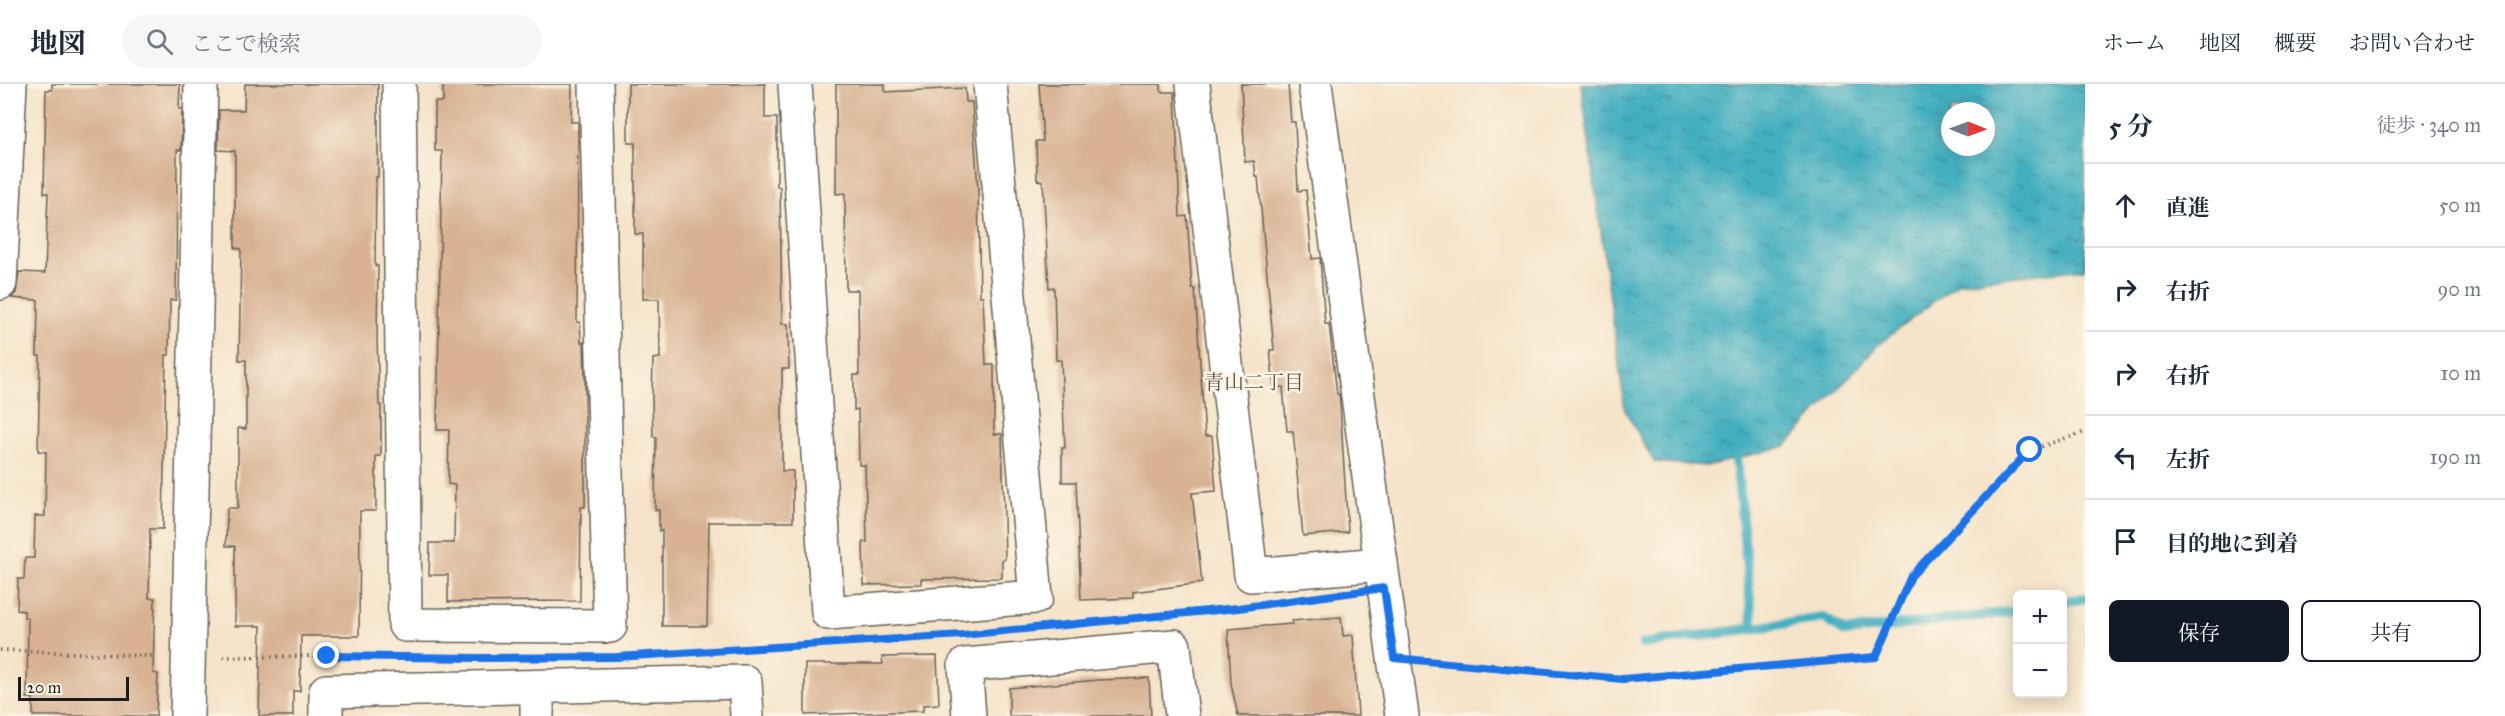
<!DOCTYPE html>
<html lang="ja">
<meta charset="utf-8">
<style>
body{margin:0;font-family:"IM FELL Great Primer","Noto Serif JP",serif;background:#f6f6f7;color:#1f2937}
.controls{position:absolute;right:18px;bottom:18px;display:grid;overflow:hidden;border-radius:9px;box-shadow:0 3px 15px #0003}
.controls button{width:54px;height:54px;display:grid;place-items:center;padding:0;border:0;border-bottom:2px solid #e0e1e3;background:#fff;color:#1f2937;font:30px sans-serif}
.compass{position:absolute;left:1941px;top:18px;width:54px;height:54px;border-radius:50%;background:#fff;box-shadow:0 3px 15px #0003;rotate:91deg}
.scale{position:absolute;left:18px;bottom:15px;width:111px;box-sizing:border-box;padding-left:6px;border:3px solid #1c1c1c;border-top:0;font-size:16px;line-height:21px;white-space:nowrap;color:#1c1c1c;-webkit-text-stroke:4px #fcf5e5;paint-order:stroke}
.stop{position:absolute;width:18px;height:18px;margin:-14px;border:4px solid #1a73e8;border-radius:50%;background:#fff}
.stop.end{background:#1a73e8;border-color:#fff;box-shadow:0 2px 6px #0008}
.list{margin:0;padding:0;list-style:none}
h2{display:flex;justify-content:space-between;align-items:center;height:78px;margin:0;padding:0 24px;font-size:26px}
h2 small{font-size:20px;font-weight:400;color:#747a83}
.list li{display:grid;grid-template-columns:39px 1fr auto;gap:18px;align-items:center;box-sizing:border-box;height:84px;padding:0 24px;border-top:2px solid #e0e1e3}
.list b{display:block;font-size:22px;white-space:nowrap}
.list em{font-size:20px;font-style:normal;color:#747a83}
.actions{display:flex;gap:12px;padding:18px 24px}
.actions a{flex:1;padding:14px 0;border:2px solid #111827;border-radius:9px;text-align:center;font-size:21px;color:#111827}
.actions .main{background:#111827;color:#fff}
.icon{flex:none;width:33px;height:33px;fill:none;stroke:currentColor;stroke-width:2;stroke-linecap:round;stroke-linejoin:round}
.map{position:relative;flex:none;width:2085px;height:632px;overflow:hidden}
header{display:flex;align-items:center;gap:36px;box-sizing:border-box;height:84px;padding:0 30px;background:#fff;border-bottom:2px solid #e0e1e3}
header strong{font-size:28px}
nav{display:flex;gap:33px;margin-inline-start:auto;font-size:21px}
.search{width:420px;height:54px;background:#f6f6f7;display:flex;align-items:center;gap:15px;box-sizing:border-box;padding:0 21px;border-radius:33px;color:#747a83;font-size:22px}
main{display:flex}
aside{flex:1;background:#fff}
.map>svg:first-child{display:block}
.water{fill:url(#water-ripples);stroke:#2f666e;stroke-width:1.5;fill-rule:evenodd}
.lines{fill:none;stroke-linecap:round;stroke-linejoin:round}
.stream{stroke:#42afc0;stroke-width:10}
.building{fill:#d8b293}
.street-casing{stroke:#686259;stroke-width:36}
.path{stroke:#686259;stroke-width:4;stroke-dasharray:1.5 4.5;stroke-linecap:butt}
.street{stroke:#fff;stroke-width:33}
.route{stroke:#1a73e8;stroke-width:8}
.labels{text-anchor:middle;stroke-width:5;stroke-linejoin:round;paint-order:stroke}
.neighbourhood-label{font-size:20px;fill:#5e5046;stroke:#fcf5e5}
</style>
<header>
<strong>地図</strong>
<div class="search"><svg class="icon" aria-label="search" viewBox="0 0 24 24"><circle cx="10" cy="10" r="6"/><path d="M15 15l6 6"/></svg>ここで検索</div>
<nav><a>ホーム</a><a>地図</a><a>概要</a><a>お問い合わせ</a></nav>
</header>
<main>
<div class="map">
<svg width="2085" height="632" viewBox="0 0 2085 632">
<defs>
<pattern id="water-ripples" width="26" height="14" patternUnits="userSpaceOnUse" patternTransform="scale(1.5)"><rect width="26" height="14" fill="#42afc0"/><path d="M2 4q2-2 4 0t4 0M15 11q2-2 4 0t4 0" fill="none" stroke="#368e9b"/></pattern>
</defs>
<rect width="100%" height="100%" fill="#fcf5e5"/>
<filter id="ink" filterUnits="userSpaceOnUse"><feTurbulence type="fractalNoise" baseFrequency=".0167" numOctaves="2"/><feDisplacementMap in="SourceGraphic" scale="12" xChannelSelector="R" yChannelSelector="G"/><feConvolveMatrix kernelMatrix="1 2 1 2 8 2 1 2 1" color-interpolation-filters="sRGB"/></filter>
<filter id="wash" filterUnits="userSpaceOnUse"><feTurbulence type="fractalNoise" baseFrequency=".008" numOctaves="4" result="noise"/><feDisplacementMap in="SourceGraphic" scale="24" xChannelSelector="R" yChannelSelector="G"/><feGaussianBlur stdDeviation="1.35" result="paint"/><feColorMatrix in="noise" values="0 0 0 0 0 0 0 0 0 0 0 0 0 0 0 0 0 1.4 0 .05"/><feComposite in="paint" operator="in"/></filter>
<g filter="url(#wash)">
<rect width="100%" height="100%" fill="#f5e3c9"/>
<path class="water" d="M1581 0H2085V185L1959 198 1878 261 1786 362 1707 382 1654 378 1625 326ZM1950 27H1986V63H1950Z"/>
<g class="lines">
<path class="stream" d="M1736 374 1753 545
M2062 518 2085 514
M1643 560 1824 534 1845 548 2018 527"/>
</g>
<g id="blocks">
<path class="building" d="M52 0H180L179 25H182L181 66H177L176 216H170L169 271H166L163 445H150L149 514H155L153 589 158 590 156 632H33V614H27L28 534H24V527L17 526 18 495H24L25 474H34L35 432H45L46 368 38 367 40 272H37L38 216 11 214 16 209 19 188 45 189 48 109H44L46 6H52Z
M245 0H378V93H376L375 182H378L377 254 379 321H381V372H376V427H360L359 552H301L300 607H293V632H259L261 542H235V462H226L227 424H238V344L246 345V276H239L241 165 235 164V67L218 66 219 26H244Z
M443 0H572L571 38H578L577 238H580L581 258H584L585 298V423H581L580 517 448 518V491H429L430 459H454L455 401 448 400 449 346H437L442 67H435V18H443Z
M628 0H765V34H777V103H780L782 240H788L789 285H782V387H793V438H709L707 542H662V447H659V426H655L656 353H653L652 315 653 275 660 274 659 215H643V150H635V59H628Z
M836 0H885V8L965 4 966 18H972L978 106 980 212H983L986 281H994V350H1002L1005 475 1002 476V494L921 495V500L864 501 863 458H867L865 381H859L858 325 854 326V291H859L858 206H846L845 109 836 110Z
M1039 0H1161V8H1175L1180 133 1187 132 1192 205H1195L1205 352H1212L1216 407 1192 409 1202 499 1133 508V514L1081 516 1076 398H1062V364H1065L1061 276H1056L1054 203 1049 204 1043 97 1037 96 1036 57H1043Z
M1241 0H1288L1291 38H1295L1298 107 1306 106 1312 175 1320 174 1325 240H1329L1337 310H1339L1340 320 1348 448 1303 452 1293 347H1287L1283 303 1274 304 1270 266H1274L1258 93H1256L1254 77 1245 78Z
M1341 533 1343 552 1353 551 1358 632H1238L1231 600 1228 545 1292 540V537Z
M937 572 939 620 923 621V627L805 631V580H883L882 573Z
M1149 594 1151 632H1009V604L1098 596Z"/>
</g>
</g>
<g filter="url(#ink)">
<use href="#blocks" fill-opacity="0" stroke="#686259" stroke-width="1.5"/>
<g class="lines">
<g class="street-casing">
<path id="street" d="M399 0 405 541 610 542 596 0
M795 0 828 529 1036 513 990 0
M1193 0 1251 491 1381 480
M1315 0 1402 632
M0 199 10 0
M537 604V632
M187 632 201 0
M326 632V607L745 598 747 632
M969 632 965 581 1174 562 1182 632"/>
</g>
<path class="path" d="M1187 528 1236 525
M756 564 809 560
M0 566 152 572
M223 573 314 572
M1431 578 1623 595 1876 573 1911 492 2030 366 2085 348"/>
<use href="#street" class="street"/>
</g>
</g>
<g class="lines" filter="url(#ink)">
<path class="route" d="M327 572 477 574 617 573 962 551 1238 524 1384 504 1394 574 1623 595 1876 573 1911 492 2030 366"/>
</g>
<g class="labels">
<g class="neighbourhood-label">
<text x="1254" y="305">青山二丁目</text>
</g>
</g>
</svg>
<div class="controls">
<button>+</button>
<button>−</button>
</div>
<svg class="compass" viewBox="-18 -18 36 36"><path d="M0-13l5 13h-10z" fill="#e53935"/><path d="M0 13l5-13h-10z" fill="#747a83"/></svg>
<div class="scale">20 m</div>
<div class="stop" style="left:2030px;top:366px"></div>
<div class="stop end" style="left:327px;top:572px"></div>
</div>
<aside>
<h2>5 分<small>徒歩 · 340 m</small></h2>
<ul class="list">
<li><svg class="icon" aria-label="ahead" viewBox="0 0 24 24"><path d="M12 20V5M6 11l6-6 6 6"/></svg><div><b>直進</b></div><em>50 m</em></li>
<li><svg class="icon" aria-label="right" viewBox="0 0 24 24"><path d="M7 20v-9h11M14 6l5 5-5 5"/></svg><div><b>右折</b></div><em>90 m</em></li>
<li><svg class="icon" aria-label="right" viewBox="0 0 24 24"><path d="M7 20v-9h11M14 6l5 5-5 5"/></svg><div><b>右折</b></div><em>10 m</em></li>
<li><svg class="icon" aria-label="left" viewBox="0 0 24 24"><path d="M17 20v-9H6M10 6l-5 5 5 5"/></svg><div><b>左折</b></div><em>190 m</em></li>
<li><svg class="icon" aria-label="arrive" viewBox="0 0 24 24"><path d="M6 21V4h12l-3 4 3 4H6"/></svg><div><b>目的地に到着</b></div></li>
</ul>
<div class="actions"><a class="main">保存</a><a>共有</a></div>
</aside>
</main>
